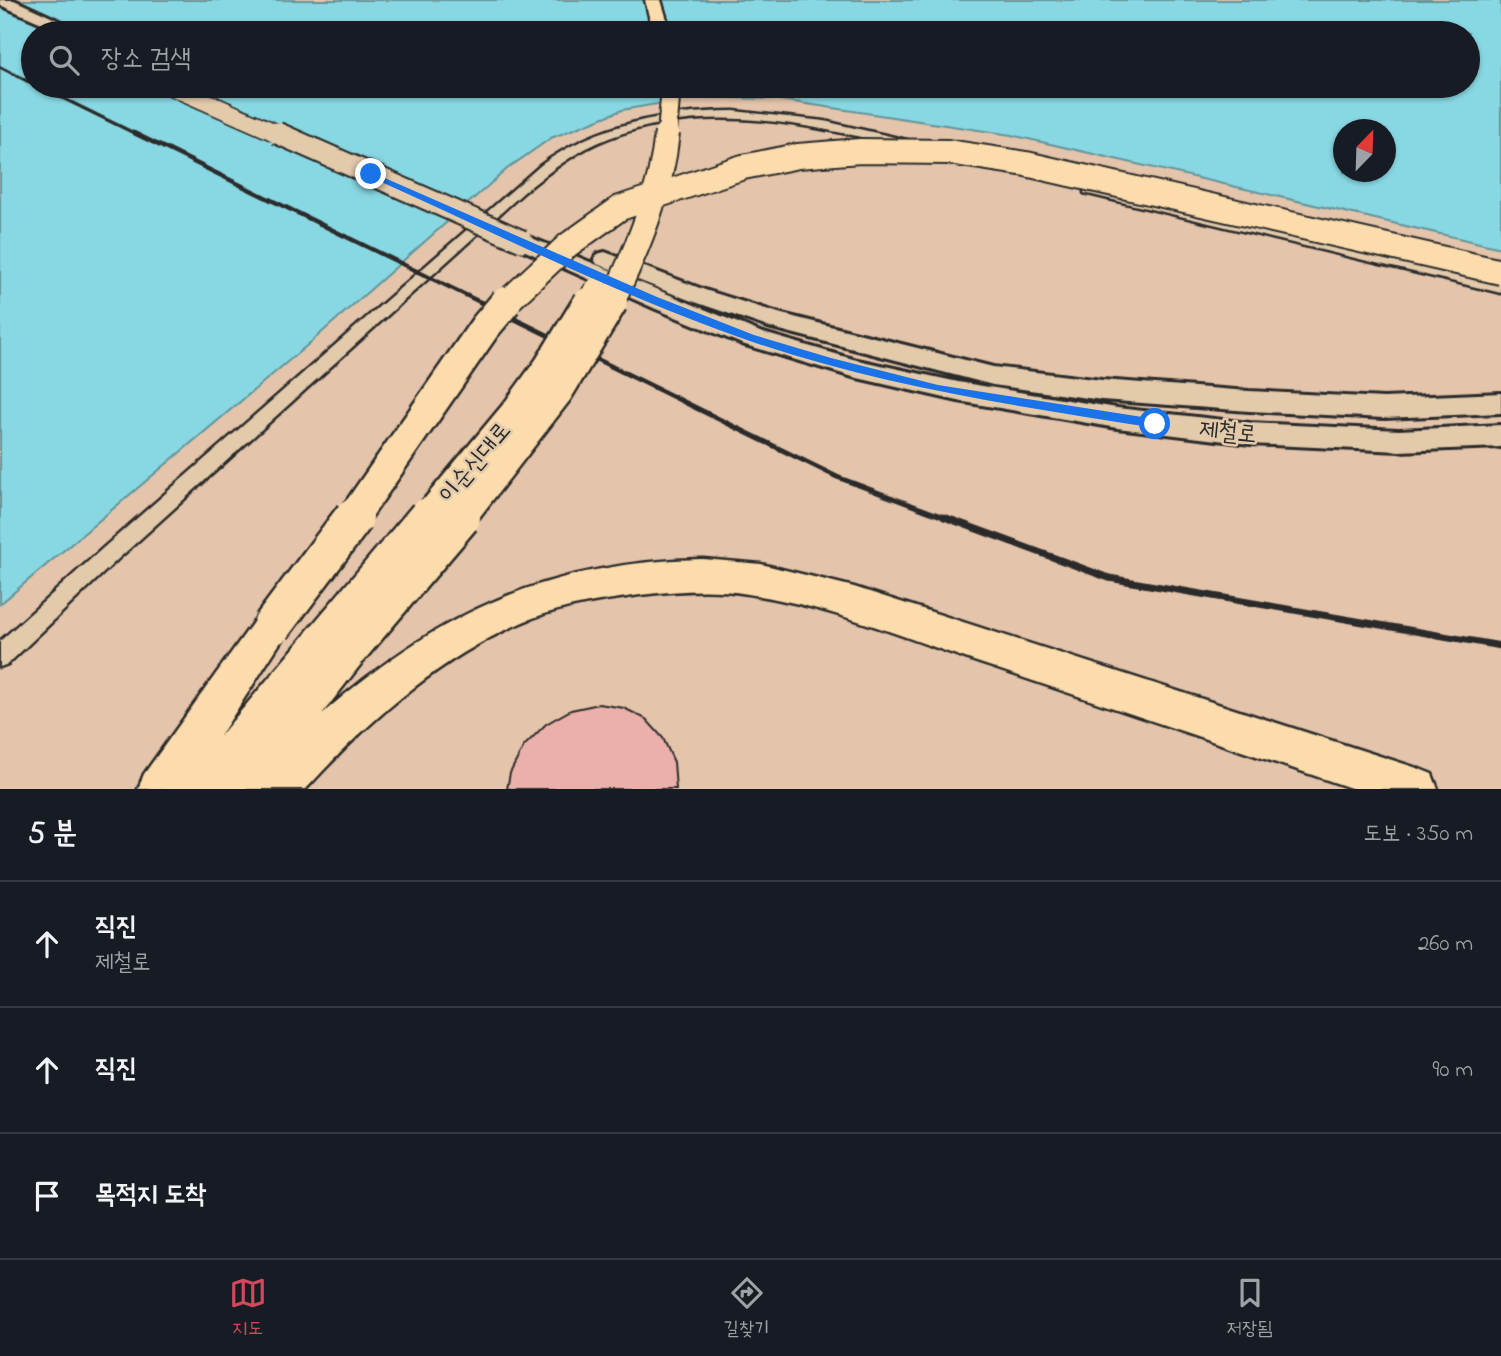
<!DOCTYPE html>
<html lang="ko">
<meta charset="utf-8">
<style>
body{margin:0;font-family:"Indie Flower","Poor Story",sans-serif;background:#242831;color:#f1f3f6}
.compass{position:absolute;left:1333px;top:119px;width:63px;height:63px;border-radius:50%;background:#171b24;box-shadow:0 2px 5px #0004;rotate:23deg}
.stop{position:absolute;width:21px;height:21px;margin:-16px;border:5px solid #1a73e8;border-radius:50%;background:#fff}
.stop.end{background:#1a73e8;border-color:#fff;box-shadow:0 2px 7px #0008}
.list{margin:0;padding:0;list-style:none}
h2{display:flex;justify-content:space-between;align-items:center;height:91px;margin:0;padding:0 28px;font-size:30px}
h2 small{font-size:23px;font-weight:400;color:#9ea1a6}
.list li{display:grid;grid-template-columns:46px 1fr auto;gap:21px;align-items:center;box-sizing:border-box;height:126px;padding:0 28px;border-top:2px solid #363941}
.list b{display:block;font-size:26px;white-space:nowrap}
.list p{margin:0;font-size:23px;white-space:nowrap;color:#9ea1a6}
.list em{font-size:23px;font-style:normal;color:#9ea1a6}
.icon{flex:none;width:38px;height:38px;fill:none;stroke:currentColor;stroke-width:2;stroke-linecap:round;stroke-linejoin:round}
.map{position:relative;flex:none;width:1501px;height:789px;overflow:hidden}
.search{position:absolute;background:#171b24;box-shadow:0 2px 5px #0004;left:21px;right:21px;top:21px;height:77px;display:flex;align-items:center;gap:18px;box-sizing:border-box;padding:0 24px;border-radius:38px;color:#9ea1a6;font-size:26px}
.sheet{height:469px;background:#171b24}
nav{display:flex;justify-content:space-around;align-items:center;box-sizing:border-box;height:98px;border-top:2px solid #363941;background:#171b24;font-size:19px;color:#9ea1a6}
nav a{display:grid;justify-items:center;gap:4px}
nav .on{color:#d1495b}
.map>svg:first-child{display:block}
.water{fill:#88d8e3;stroke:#639399;stroke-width:2;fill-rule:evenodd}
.building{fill:#ebb0a9;stroke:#2b2b2b;stroke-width:2}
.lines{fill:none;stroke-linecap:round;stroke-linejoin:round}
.minor-casing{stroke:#2b2b2b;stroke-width:5}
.secondary-casing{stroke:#2b2b2b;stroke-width:6}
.trunk-casing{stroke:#2b2b2b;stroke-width:5}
.minor{fill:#e2caab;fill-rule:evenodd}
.secondary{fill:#e2caab;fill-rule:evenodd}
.trunk{fill:#fcdcac;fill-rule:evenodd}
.rail-far3{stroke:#2b2b2b;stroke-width:3.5}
.rail-far2{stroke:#2b2b2b;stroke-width:4.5}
.rail-far1{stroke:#2b2b2b;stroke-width:5}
.rail{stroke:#2b2b2b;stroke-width:7}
.secondary-bridge-far1-casing{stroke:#2b2b2b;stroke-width:20;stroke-linecap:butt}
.secondary-bridge-casing{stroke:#2b2b2b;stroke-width:25;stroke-linecap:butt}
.trunk-bridge-far3-casing{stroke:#2b2b2b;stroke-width:22;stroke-linecap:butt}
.trunk-bridge-far2-casing{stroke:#2b2b2b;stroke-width:28;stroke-linecap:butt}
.trunk-bridge-far1-casing{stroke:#2b2b2b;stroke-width:35;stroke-linecap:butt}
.trunk-bridge-casing{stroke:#2b2b2b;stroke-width:43;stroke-linecap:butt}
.secondary-bridge-far1{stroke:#e2caab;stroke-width:17}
.secondary-bridge{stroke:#e2caab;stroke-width:21}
.trunk-bridge-far3{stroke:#fcdcac;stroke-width:18}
.trunk-bridge-far2{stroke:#fcdcac;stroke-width:24}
.trunk-bridge-far1{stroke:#fcdcac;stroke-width:30}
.trunk-bridge{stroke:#fcdcac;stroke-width:38}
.route{fill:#1a73e8}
.labels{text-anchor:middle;stroke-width:5;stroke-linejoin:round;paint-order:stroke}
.street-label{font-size:24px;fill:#2b2b2b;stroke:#e2caab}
</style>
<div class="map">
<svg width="1501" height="789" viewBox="0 0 1501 789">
<rect width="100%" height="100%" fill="#e4c5ab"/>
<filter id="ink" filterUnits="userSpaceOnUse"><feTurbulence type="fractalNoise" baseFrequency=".0143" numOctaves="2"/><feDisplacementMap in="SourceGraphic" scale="14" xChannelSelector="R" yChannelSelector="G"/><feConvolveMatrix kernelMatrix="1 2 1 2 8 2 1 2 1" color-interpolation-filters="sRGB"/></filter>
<g filter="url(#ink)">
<path class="water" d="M0 0H1501V248L1011 135 774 99 697 97 622 110 551 138 507 169 311 342 0 604ZM33 33H1468V86H33ZM1344 130H1386V172H1344Z"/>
<path class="building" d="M599 704 624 708 646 719 663 738 674 762 676 789H507L510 773 524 746 546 724 571 710Z"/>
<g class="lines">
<g class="minor-casing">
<path id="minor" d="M734 111 824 121 916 142 918 145 912 149C813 125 707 100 609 138 577 150 550 171 524 192L117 560 8 664 0 667V641L103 548 541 165C598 123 665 112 734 111Z
M1089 186 1501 283V293L1084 193V187Z"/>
</g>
<g class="secondary-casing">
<path id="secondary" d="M0 0H14L86 33H65L0 5Z
M522 234 760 332 853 359 958 382 1117 408 1250 423 1399 430 1501 425V447L1399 451 1250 444 1117 428 958 401 853 377 742 344 656 309 514 246 511 241 514 236Z
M605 252 705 290 782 314 993 367 1102 380 1249 391 1384 398 1501 393V413L1384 418 1249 411 1102 400 993 385 768 327 689 300 597 264 594 259 597 254Z"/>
</g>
<g class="trunk-casing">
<path id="trunk" d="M645 0H661L671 33H653Z
M703 559 761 564 854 587 1417 768 1432 774 1438 789H1354C1232 748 1111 707 989 666 911 640 830 606 748 594 712 588 676 591 640 595 604 600 567 605 533 618 445 652 369 720 306 789H138L144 774 259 614 272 609 285 614 291 626 220 736 309 630 322 625 335 630 338 636 347 633 361 638 366 651 361 664 322 714C437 613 548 562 703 559Z"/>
</g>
<use href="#minor" class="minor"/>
<use href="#secondary" class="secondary"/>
<use href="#trunk" class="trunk"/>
<path class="rail-far3" d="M0 67 33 84
M38 86 138 135"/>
<path class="rail-far2" d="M134 133 484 304"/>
<path class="rail-far1" d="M480 302 837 477 949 519"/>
<path class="rail" d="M944 517 1109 578 1501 646"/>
<g class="secondary-bridge-far1-casing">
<path id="secondary-bridge-far1" d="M170 86 281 135"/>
</g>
<g class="secondary-bridge-casing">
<path id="secondary-bridge" d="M277 133 522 241"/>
</g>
<g class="trunk-bridge-far3-casing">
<path id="trunk-bridge-far3" d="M667 135 671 86"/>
</g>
<g class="trunk-bridge-far2-casing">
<path id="trunk-bridge-far2" d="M505 304 568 245 620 208 743 167 798 156 860 151 948 152 1026 164 1501 272
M588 304 597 290
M611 304C637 249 661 194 667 133"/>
</g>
<g class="trunk-bridge-far1-casing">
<path id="trunk-bridge-far1" d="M352 519 485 327 506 302
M427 519 517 411 549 367 589 302
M459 519 558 391 612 302"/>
</g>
<g class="trunk-bridge-casing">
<path id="trunk-bridge" d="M272 626 354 517
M322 643 428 517
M347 651 461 517"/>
</g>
<use href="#secondary-bridge-far1" class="secondary-bridge-far1"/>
<use href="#secondary-bridge" class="secondary-bridge"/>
<use href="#trunk-bridge-far3" class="trunk-bridge-far3"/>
<use href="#trunk-bridge-far2" class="trunk-bridge-far2"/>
<use href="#trunk-bridge-far1" class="trunk-bridge-far1"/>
<use href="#trunk-bridge" class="trunk-bridge"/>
</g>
</g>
<path class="route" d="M371 172 657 297 754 335 831 358 938 385 1155 419 1161 424 1155 428C1017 406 879 386 747 340 618 295 493 232 368 176Z"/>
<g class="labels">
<g class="street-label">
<text transform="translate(1228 431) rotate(6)" y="8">제철로</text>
<text transform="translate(474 462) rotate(-50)" y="8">이순신대로</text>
</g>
</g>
</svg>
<svg class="compass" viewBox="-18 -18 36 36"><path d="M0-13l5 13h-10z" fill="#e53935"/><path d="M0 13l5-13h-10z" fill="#9ea1a6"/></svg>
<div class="stop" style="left:1155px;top:424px"></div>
<div class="stop end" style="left:371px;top:174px"></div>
<div class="search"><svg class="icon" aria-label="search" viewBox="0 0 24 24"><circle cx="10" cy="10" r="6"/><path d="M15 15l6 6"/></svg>장소 검색</div>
</div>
<section class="sheet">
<h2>5 분<small>도보 · 350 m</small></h2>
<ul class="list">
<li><svg class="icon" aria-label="ahead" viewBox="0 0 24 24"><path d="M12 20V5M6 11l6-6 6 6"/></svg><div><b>직진</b><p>제철로</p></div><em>260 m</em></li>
<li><svg class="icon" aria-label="ahead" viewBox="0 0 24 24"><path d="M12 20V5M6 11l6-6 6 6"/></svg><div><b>직진</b></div><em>90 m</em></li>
<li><svg class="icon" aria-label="arrive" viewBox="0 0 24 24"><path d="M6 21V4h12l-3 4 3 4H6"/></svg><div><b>목적지 도착</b></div></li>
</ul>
</section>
<nav>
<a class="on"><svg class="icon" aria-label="map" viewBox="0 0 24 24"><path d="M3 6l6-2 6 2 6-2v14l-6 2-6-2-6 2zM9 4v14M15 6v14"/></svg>지도</a>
<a><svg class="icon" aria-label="directions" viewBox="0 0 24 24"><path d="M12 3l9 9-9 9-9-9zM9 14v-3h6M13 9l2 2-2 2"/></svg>길찾기</a>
<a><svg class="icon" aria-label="saved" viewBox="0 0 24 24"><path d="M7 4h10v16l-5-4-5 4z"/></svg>저장됨</a>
</nav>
